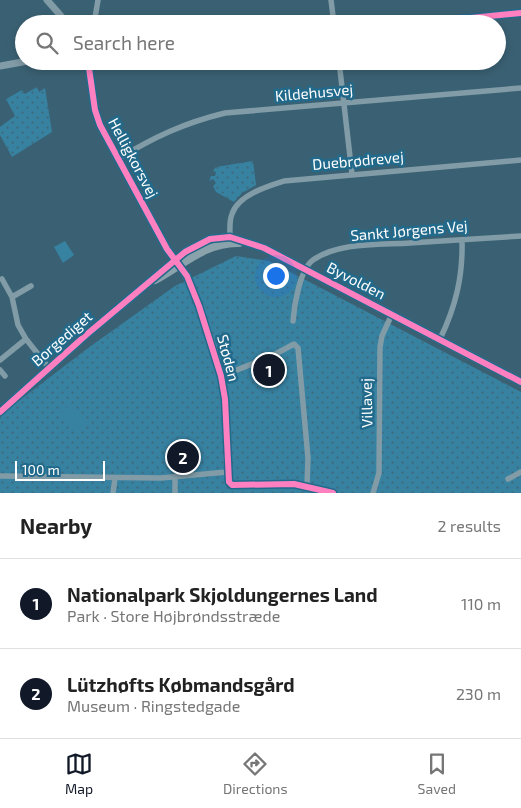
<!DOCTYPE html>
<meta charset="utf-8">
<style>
body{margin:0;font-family:"Exo 2",sans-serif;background:#f6f6f6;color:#222}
.scale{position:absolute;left:15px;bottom:12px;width:90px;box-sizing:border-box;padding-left:5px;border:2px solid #fff;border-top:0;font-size:14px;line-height:18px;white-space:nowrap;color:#fff;-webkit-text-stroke:4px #226a8b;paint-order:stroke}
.you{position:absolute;left:275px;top:275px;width:18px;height:18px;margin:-12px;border:4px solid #fff;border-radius:50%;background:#1a73e8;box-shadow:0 0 0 8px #1a73e833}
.badge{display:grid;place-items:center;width:32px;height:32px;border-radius:50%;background:#111827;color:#fff;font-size:16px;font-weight:700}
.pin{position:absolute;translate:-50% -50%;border:2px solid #fff;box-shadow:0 1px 5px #0006}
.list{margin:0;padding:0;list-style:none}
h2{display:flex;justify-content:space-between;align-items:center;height:65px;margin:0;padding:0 20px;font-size:21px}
h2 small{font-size:16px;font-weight:400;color:#767676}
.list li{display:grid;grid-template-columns:32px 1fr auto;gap:15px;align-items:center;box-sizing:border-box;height:90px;padding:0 20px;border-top:1px solid #e0e0e0}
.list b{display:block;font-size:19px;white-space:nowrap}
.list p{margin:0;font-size:16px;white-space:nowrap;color:#767676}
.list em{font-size:16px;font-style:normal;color:#767676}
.icon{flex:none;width:28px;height:28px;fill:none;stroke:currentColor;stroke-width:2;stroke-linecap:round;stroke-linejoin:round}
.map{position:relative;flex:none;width:521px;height:493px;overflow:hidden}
.search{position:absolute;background:#fff;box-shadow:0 2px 8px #0003;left:15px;right:15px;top:15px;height:55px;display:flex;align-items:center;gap:12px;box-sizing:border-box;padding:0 18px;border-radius:28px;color:#767676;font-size:19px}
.sheet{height:245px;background:#fff}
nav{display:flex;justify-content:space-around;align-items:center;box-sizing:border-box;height:70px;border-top:1px solid #e0e0e0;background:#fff;font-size:14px;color:#767676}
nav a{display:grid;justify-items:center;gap:2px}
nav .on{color:#111827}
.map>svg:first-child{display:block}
.grass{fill:url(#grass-dots)}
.pitch{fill:#3781a1}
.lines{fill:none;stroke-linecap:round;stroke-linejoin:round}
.minor{stroke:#819ca7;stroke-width:5.5}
.tertiary{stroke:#819ca7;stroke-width:7}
.secondary{stroke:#89a2ac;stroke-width:8}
.cycleway-casing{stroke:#226a8b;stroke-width:9}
.cycleway{stroke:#ff80c0;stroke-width:6}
.labels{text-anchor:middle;stroke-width:5;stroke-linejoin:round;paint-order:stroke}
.street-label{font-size:15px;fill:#fff;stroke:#226a8b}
</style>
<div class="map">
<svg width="521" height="493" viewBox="0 0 521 493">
<defs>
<pattern id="grass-dots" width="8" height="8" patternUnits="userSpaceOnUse" patternTransform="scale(1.25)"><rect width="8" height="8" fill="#3781a1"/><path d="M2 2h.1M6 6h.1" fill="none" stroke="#40697b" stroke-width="1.8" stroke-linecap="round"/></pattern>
</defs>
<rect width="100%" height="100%" fill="#3a6173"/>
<path class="grass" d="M37 87 39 92 45 88 52 132 12 157 0 135V127L15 116 6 99 22 90 25 94Z
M253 161 256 185 242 193 234 202 216 192 213 186 216 183 213 179 209 181 211 176H215L216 172 213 171 216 167Z
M236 256 269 261 521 392V493H0V419L3 413 88 348 175 286Z"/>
<path class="pitch" d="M65 241 74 255 63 263 54 247Z
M71 404 89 424 79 434 61 413Z"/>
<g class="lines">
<path class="minor" d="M331 0 334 24
M94 24 98 0
M339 61 352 174
M118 159C154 137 184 123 225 113L521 88
M230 237C230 230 229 221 232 214 238 195 268 186 284 181L521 160
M177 263C198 293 223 366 225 402 227 428 223 458 229 482L232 485 294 484 333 493
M2 279 12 297
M31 286 12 297 18 325 26 339 49 368
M293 321C294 306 300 269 313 260 339 242 380 245 410 243 447 241 484 238 521 236
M440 339C456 306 463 276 462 240
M0 360 26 339
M0 370 5 376
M221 376 270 357 294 344 298 348 308 458 307 485
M0 476 161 478 227 472
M175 478V493
M508 479 521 472
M113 493 115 478
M373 493 379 473 380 347 382 336 392 314"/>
<path class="tertiary" d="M47 0 68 24
M411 24 521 13
M88 61 95 110 100 125 167 249 175 259
M0 66 28 61"/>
<path class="secondary" d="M155 280C183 265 206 242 239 243
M0 412 86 335 185 252 210 239 230 237 264 248 521 382"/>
<g class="cycleway-casing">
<path id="cycleway" d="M411 24 521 13
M88 61 95 110 100 125 167 249 187 276 199 306 221 376 225 399 229 482 232 485 294 484 333 493
M0 412 86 335 185 252 210 239 230 237 264 248 521 382"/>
</g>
<use href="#cycleway" class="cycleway"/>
</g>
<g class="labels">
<g class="street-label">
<text transform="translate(314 93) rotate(-5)" y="5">Kildehusvej</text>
<text transform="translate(133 158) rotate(62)" y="5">Helligkorsvej</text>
<text transform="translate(358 161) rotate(-5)" y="5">Duebrødrevej</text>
<text transform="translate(409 231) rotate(-5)" y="5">Sankt Jørgens Vej</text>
<text transform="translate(356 281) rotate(27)" y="5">Byvolden</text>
<text transform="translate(62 339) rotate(-41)" y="5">Borgediget</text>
<text transform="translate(228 358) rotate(75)" y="5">Støden</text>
<text transform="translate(367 403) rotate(-91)" y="5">Villavej</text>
</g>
</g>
</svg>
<div class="scale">100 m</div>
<div class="you"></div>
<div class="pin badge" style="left:269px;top:370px">1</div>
<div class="pin badge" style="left:183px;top:457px">2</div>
<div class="search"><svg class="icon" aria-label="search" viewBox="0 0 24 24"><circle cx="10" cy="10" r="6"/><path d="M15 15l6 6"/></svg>Search here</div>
</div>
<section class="sheet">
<h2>Nearby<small>2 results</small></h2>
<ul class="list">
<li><span class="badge">1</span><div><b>Nationalpark Skjoldungernes Land</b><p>Park · Store Højbrøndsstræde</p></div><em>110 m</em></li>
<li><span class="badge">2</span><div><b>Lützhøfts Købmandsgård</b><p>Museum · Ringstedgade</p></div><em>230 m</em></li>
</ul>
</section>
<nav>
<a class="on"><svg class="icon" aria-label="map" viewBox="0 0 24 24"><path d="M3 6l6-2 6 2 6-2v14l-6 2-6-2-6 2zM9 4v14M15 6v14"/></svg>Map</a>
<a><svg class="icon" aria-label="directions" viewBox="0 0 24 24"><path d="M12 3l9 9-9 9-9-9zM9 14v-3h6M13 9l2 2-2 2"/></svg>Directions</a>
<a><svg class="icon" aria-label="saved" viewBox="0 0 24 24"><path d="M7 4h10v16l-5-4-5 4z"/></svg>Saved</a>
</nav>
